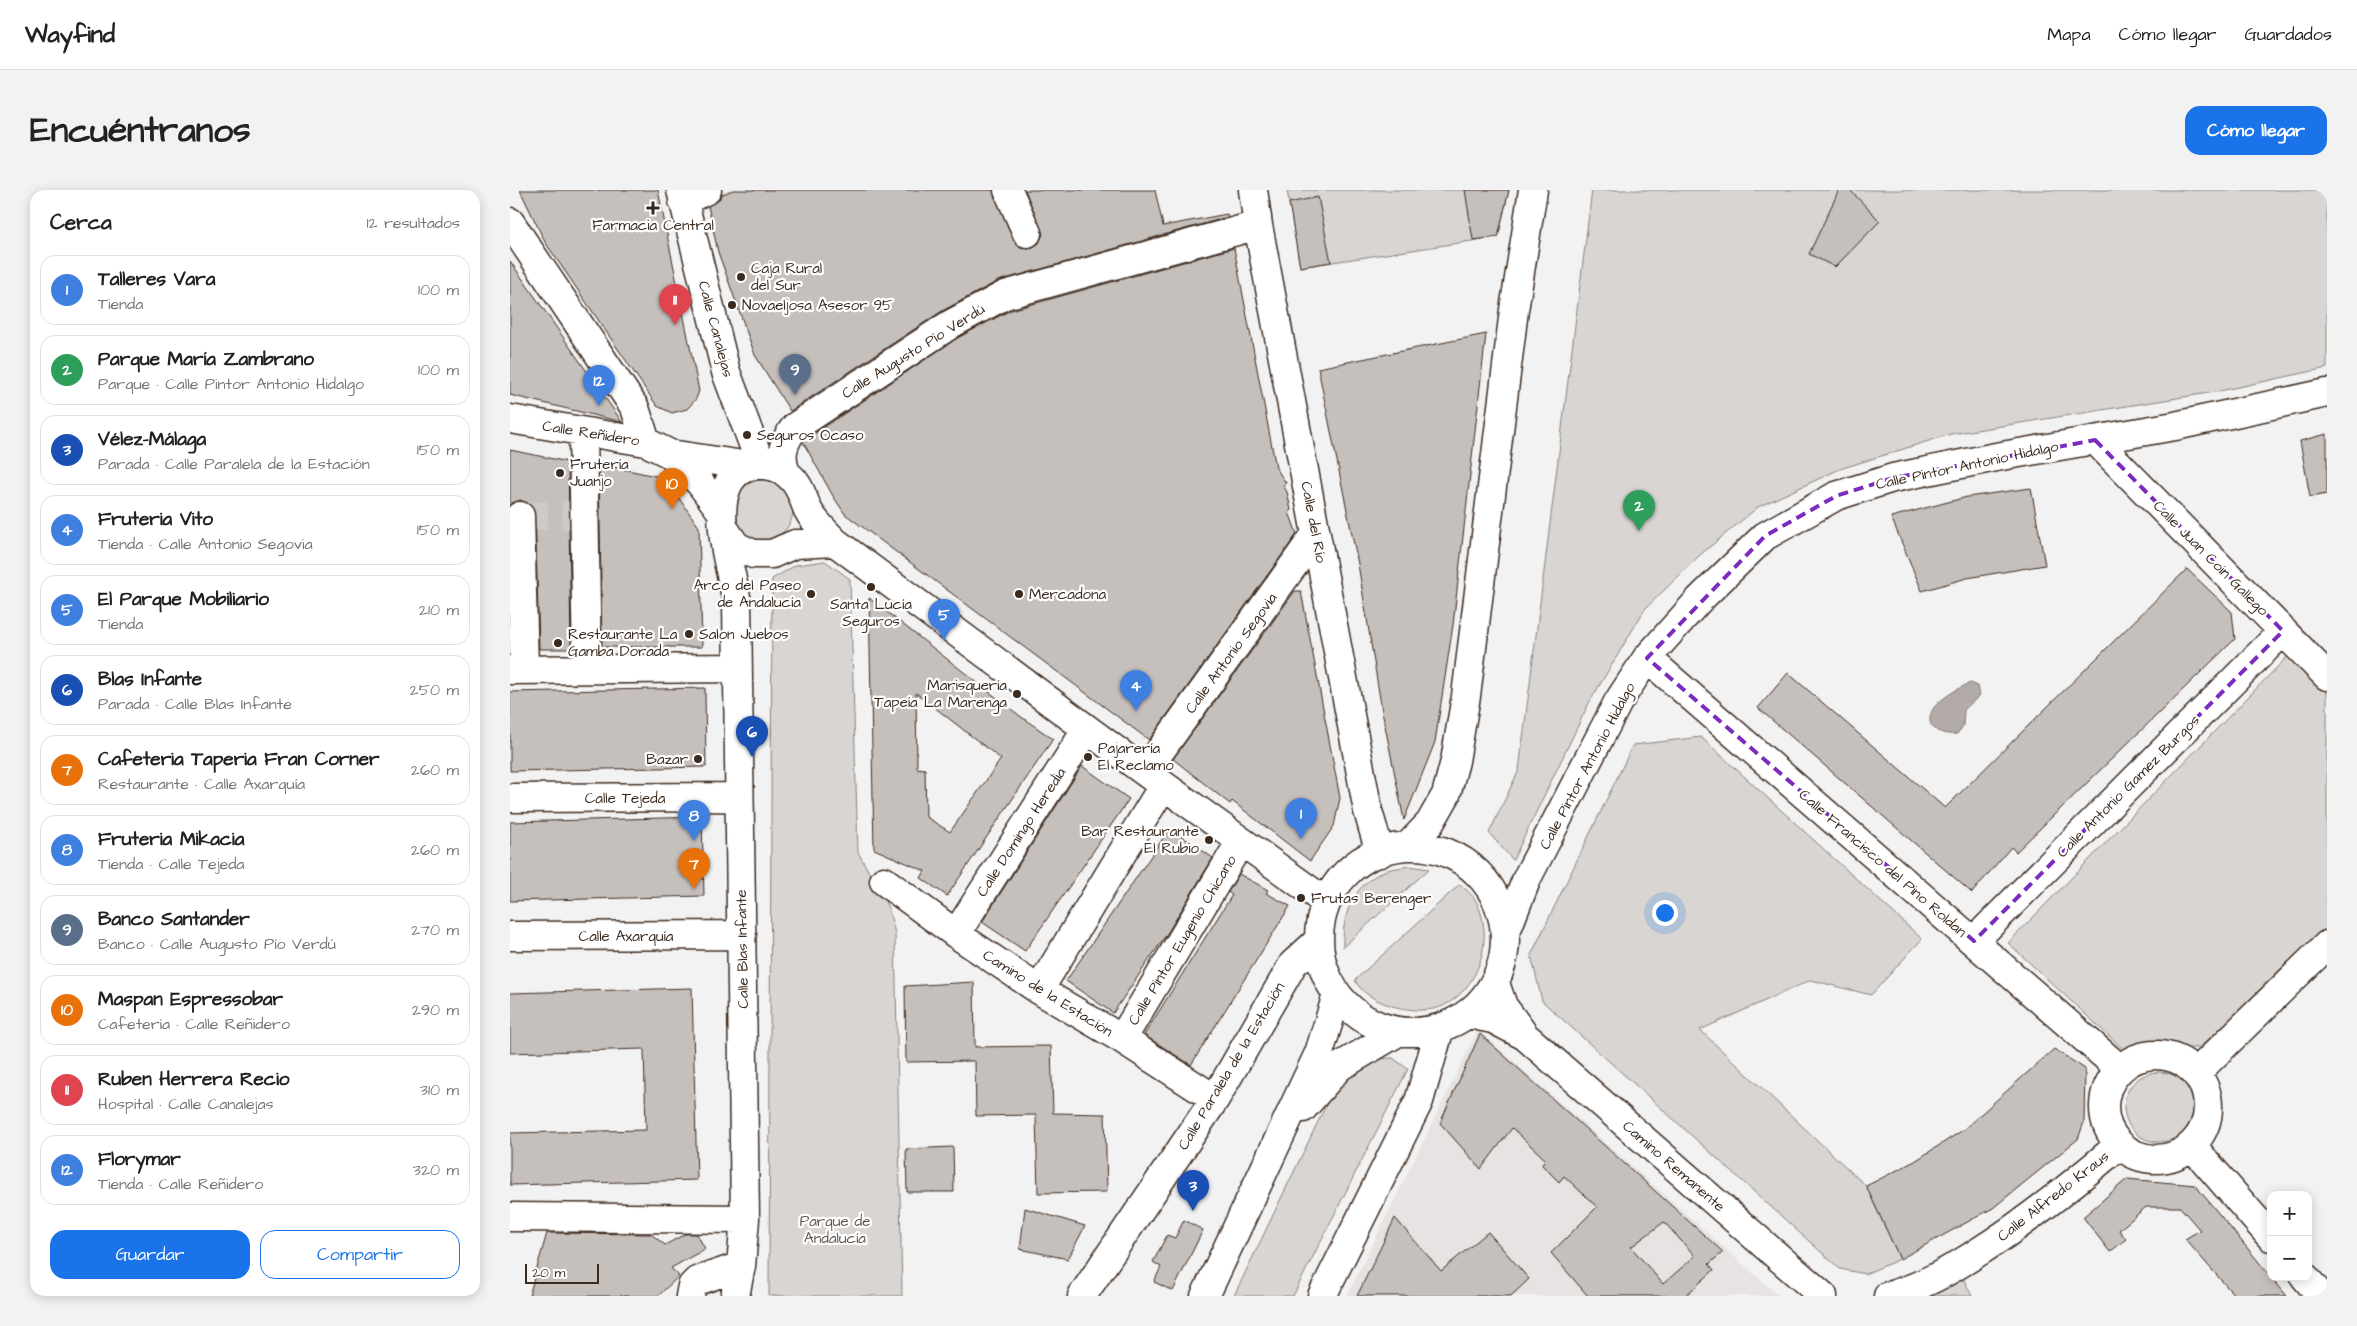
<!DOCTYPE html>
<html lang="es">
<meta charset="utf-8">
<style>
body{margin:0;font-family:"Architects Daughter",sans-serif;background:#f2f2f2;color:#222}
.controls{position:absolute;right:15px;bottom:15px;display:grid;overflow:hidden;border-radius:10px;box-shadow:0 2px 12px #0003}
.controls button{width:45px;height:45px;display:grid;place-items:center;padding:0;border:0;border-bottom:1px solid #e0e0e0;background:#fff;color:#222;font:25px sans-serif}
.scale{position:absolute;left:15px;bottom:12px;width:74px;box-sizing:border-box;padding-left:5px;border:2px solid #3b2a1e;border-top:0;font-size:14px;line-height:18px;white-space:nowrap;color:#3b2a1e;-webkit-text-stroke:4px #fff;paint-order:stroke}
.you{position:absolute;left:1154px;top:722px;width:18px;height:18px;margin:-12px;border:4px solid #fff;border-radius:50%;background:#1a73e8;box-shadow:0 0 0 8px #1a73e833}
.badge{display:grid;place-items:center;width:32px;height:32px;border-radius:50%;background:#1a73e8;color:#fff;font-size:16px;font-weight:700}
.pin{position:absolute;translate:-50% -41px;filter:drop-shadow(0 1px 2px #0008)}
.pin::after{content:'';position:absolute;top:26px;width:18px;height:15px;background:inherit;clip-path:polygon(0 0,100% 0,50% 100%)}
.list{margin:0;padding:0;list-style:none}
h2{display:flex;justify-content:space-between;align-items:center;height:65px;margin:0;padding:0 20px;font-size:21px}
h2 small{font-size:16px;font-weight:400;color:#767676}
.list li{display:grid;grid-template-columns:32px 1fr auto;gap:15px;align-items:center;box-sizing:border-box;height:70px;margin:0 10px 10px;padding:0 10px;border:1px solid #e0e0e0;border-radius:15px}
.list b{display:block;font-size:19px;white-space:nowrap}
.list p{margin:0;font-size:16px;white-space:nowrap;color:#767676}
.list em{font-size:16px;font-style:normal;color:#767676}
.actions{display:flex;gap:10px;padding:15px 20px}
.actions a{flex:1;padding:11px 0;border:1px solid #1a73e8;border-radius:15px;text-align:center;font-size:18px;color:#1a73e8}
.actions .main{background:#1a73e8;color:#fff}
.map{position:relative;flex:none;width:1817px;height:1106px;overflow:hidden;border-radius:15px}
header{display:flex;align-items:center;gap:30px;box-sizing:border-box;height:70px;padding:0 25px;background:#fff;border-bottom:1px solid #e0e0e0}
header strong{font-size:24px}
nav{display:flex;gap:28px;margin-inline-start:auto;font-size:18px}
.intro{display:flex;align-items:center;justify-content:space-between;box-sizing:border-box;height:120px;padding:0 30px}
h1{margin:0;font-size:35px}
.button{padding:12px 22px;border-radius:15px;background:#1a73e8;color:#fff;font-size:18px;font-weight:700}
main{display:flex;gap:30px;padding:0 30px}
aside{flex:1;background:#fff;border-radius:15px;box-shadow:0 2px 12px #0003}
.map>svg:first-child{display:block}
.built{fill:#e6e3e2}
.green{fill:#d8d5d2;stroke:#8a8078}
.water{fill:#b2aba7;stroke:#827770}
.building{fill:#c6c0bd;stroke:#3b2a1e;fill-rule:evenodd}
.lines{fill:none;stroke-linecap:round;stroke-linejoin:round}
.minor-tunnel{stroke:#cecac8;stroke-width:28;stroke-dasharray:28 14;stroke-linecap:butt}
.minor-casing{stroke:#3b2a1e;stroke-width:31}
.minor{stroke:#fff;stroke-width:28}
.marked{fill:none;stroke:#7b2cbf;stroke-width:4;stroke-dasharray:10 6;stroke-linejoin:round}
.poi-dot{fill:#3b2a1e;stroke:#fff;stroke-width:2}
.labels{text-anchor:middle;stroke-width:4.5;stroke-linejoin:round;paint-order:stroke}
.poi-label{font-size:15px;fill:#3b2a1e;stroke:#fff;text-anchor:start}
.street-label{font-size:15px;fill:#3b2a1e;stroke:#fff}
.park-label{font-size:15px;fill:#62554b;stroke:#fff}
</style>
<header>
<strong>Wayfind</strong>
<nav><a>Mapa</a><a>Cómo llegar</a><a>Guardados</a></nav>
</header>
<div class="intro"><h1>Encuéntranos</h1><a class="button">Cómo llegar</a></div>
<main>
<aside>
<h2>Cerca<small>12 resultados</small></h2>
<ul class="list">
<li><span class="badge" style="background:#3f7fe0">1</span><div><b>Talleres Vara</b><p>Tienda</p></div><em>100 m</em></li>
<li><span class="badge" style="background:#2e9e5b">2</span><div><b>Parque María Zambrano</b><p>Parque · Calle Pintor Antonio Hidalgo</p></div><em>100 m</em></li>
<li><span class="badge" style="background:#1a4fb4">3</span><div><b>Vélez-Málaga</b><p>Parada · Calle Paralela de la Estación</p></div><em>150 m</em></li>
<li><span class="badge" style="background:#3f7fe0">4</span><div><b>Fruteria Vito</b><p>Tienda · Calle Antonio Segovia</p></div><em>150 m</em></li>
<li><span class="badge" style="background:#3f7fe0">5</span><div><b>El Parque Mobiliario</b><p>Tienda</p></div><em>210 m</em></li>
<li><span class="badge" style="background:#1a4fb4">6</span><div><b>Blas Infante</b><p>Parada · Calle Blas Infante</p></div><em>250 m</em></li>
<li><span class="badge" style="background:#e8710a">7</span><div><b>Cafeteria Taperia Fran Corner</b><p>Restaurante · Calle Axarquía</p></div><em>260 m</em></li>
<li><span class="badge" style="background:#3f7fe0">8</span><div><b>Fruteria Mikacia</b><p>Tienda · Calle Tejeda</p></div><em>260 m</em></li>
<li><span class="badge" style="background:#5c6f8a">9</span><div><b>Banco Santander</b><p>Banco · Calle Augusto Pío Verdú</p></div><em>270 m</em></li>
<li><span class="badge" style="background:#e8710a">10</span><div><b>Maspan Espressobar</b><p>Cafetería · Calle Reñidero</p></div><em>290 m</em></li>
<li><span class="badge" style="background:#e0444e">11</span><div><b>Ruben Herrera Recio</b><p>Hospital · Calle Canalejas</p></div><em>310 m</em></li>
<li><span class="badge" style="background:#3f7fe0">12</span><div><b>Florymar</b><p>Tienda · Calle Reñidero</p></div><em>320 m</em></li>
</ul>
<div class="actions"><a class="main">Guardar</a><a>Compartir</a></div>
</aside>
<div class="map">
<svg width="1817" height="1106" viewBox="0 0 1817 1106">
<rect width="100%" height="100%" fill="#f3f2f2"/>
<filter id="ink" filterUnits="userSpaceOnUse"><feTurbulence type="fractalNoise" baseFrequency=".02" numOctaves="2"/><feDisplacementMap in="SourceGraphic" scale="10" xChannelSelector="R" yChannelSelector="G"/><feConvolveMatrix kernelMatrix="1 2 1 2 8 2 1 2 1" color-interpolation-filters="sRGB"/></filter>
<g filter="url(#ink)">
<path class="built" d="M968 840 1269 1106H837Z"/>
<path class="green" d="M777 0H999L988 47 790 77Z
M1082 0H1817V178L1705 202 1441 244 1330 279 1248 317 1190 365 1135 419 1079 513 1003 670 979 643 1009 580Z
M223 320a30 30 0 1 1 60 0a30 30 0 1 1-60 0Z
M315 371 340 389 348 662 378 717 385 743 392 1106H259L262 389 286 375Z
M1780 464 1817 502V740L1689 858 1613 859 1498 753Z
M1191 547 1412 749 1361 805 1301 790 1190 840 1356 996 1390 1069 1355 1084 1330 1079 1032 811 1021 765 1123 555Z
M899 676 919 679 833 757C832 725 842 697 872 682 880 678 891 678 899 676Z
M950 694C955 699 963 705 966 711 985 747 970 798 933 816 909 827 856 815 845 790Z
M883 868 898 879 783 1106H724L818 911C834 890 855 867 883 868Z
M1614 917a35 35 0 1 1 70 0a35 35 0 1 1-70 0Z
M1453 1088 1462 1106H1414Z"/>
<path class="water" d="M1461 493 1468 496 1470 505 1454 520 1453 536 1447 544C1432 546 1412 538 1423 519 1427 511 1452 495 1461 493Z"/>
<path class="building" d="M10 0H148L189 201 186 209 177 219 162 223 147 216 35 52Z
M223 0H483L503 49 508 56 516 59 524 57 529 53 533 44 515 0H645L653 36 717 24 718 27 488 91 432 121 280 221 245 165 208 62 198 16 209 9 211 5Z
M955 0H999L988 47 963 50Z
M1329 0H1340L1370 31 1325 77 1299 64Z
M808 7 821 72 790 77 779 13Z
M724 58 766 278 776 293 773 295 777 302 781 320 779 322 787 344 639 550 335 324 323 306 293 252 296 249 449 147 501 120Z
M0 71 46 137 112 232 0 205Z
M976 144 943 435 925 552 894 630 872 521 848 374 808 178Z
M1817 244V304L1800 307 1790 251Z
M0 260 58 272 61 459H29L25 317 10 310 0 315Z
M89 274 155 288 189 337 192 457H92Z
M1521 298 1535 375 1457 388 1412 401 1381 327 1457 307Z
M1677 379 1722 422 1725 449 1506 662 1501 657 1462 703 1248 518 1278 483 1435 618Z
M785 401H791L830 608 824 636 800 671 722 611 720 614 663 569Z
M359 408 510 526 543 549 437 706 411 688 415 681 364 659ZM406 503 491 569 440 642 416 627 415 579 407 578Z
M195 498 196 577 0 581V502Z
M572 576 619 609 515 761 472 732Z
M192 627 194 706 0 711V632Z
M660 638 703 668 658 742 603 823 556 791Z
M729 684 758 700 756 703 780 716 681 875 634 845 722 705 718 702Z
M464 792 465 857 541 856 543 923 595 924 597 1002 528 1003 526 925 466 926 465 871 396 872 395 796Z
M182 798 187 990 0 995V943L136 940 134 859 0 863V803Z
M970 844 1213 1062 1199 1074 1204 1080 1175 1106H1078L1041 1063 1087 1017 1054 986 1049 992 1032 975 1035 969 1002 938 971 979 930 933ZM1154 1032 1185 1066 1153 1094 1121 1057Z
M1544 859 1575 879 1574 932 1568 949 1483 1018 1390 1069 1356 996 1405 971 1453 940Z
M443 957 444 1002H397L396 959Z
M1617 989 1685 995 1777 1106H1725L1675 1049 1690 1040 1670 1017H1636L1609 1040 1616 1049 1600 1062 1573 1027Z
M515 1018 575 1036 558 1069 510 1059Z
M885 1028 931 1081 978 1042 1019 1089 1001 1106H847Z
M674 1030 693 1040 663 1101 644 1092 651 1077 643 1072 657 1045 665 1048Z
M37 1043 141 1044 155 1055 175 1044H187L195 1059 161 1078 169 1086 148 1106H19Z"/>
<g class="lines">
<path class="minor-tunnel" d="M10 326 74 325"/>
<g class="minor-casing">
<path id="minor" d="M171 0 216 182 251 275
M498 0 517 43
M743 0 748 35 858 621 870 663
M173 11 197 0
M0 32 125 218 136 252
M0 229 136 252 160 264 240 276
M73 242 77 478
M1585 250 1817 486
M160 264 190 293 211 321
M276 283C269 265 273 252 285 237L441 134 495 105 748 35
M10 326 14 479
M213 337 226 356 243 364H262L285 354 325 352
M1137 468 1610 879
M0 480 227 478
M635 582 806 344
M0 608 229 607
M900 654 920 633 936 605 945 571 956 506 1004 120 1023 0
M809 749a93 93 0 1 1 186 0a93 93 0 1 1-186 0Z
M374 691 446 744 529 800 612 849 705 909
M446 744 577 539
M995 744 1017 688 1108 512 1137 468 1189 410 1255 346 1326 306 1383 288 1486 267 1665 236 1817 203
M0 746 232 745
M1464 751 1773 441
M529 800 653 596
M958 824 983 829 1015 846 993 816 985 793
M1015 846 1313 1106
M612 849 731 651
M1594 917a52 52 0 1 1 104 0a52 52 0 1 1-104 0Z
M1686 883 1817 755
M793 918 829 877 888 842
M1682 956 1761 1047
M0 1027 235 1029
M1795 1087 1811 1106
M180 1106 182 1096 187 1091 231 1076
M225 1106 231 1076 235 1029 227 412C221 378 190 289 241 276 252 273 268 276 277 284 290 294 292 306 298 320 304 332 316 342 325 352L635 582 816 712
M572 1106 705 909 783 774 808 751
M695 1106 809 863 827 805
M812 1106 909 911 930 838
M1378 1106C1412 1097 1441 1080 1470 1061 1520 1029 1565 993 1609 955"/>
</g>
<use href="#minor" class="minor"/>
</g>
</g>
<path class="marked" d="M1585 250 1773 441 1464 751 1137 468 1255 346 1326 306 1383 288Z"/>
<g class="poi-dot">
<path d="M140.5 10.5h5v5h5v5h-5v5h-5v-5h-5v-5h5z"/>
<circle cx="231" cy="87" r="5"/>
<circle cx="222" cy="115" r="5"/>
<circle cx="237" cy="245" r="5"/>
<circle cx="50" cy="283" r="5"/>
<circle cx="361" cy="397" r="5"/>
<circle cx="301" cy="404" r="5"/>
<circle cx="509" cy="404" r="5"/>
<circle cx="179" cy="444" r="5"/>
<circle cx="48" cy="453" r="5"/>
<circle cx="507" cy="504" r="5"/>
<circle cx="578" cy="567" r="5"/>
<circle cx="188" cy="569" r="5"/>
<circle cx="699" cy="650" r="5"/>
<circle cx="791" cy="708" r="5"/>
</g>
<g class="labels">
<g class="poi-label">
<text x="143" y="40" text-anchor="middle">Farmacia Central</text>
<text x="241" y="83">Caja Rural<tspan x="241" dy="17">del Sur</tspan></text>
<text x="232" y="120">Novaeljosa Asesor 95</text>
<text x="247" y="250">Seguros Ocaso</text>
<text x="60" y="279">Frutería<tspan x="60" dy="17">Juanjo</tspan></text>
<text x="291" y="400" text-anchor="end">Arco del Paseo<tspan x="291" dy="17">de Andalucía</tspan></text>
<text x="519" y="409">Mercadona</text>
<text x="361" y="419" text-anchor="middle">Santa Lucía<tspan x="361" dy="17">Seguros</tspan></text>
<text x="58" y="449">Restaurante La<tspan x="58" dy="17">Gamba Dorada</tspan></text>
<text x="189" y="449">Salon Juebos</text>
<text x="497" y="500" text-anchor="end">Marisquería<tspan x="497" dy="17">Tapeía La Marenga</tspan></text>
<text x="588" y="563">Pajarería<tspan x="588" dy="17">El Reclamo</tspan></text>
<text x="178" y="574" text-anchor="end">Bazar</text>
<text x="689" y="646" text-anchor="end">Bar Restaurante<tspan x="689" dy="17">El Rubio</tspan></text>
<text x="801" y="713">Frutas Berenger</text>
</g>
<g class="street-label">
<text transform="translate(206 139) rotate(75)" y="5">Calle Canalejas</text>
<text transform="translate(403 161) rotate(-32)" y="5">Calle Augusto Pío Verdú</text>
<text transform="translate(81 243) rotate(9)" y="5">Calle Reñidero</text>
<text transform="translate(1457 275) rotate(-12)" y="5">Calle Pintor Antonio Hidalgo</text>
<text transform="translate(804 332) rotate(79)" y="5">Calle del Río</text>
<text transform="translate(1701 368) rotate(45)" y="5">Calle Juan Coin Gallego</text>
<text transform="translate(721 463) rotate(-54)" y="5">Calle Antonio Segovia</text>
<text transform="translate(1077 576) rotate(-62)" y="5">Calle Pintor Antonio Hidalgo</text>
<text transform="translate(1618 596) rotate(-45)" y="5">Calle Antonio Gamez Burgos</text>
<text x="115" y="613">Calle Tejeda</text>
<text transform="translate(511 642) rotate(-57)" y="5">Calle Domingo Heredia</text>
<text transform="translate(1373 673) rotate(41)" y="5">Calle Francisco del Pino Roldan</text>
<text x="116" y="751">Calle Axarquía</text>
<text transform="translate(672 750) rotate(-59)" y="5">Calle Pintor Eugenio Chicano</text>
<text transform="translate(232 759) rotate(-91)" y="5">Calle Blas Infante</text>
<text transform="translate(538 803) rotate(32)" y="5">Camino de la Estación</text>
<text transform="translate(721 876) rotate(-59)" y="5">Calle Paralela de la Estación</text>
<text transform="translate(1164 976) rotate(41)" y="5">Camino Remanente</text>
<text transform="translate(1543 1006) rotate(-38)" y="5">Calle Alfredo Kraus</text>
</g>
<g class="park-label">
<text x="325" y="1036">Parque de<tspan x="325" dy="17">Andalucía</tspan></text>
</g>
</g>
</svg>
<div class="controls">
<button>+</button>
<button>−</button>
</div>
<div class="scale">20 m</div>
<div class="you"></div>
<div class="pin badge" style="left:791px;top:649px;background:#3f7fe0">1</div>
<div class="pin badge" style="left:1129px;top:341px;background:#2e9e5b">2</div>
<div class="pin badge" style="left:683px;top:1021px;background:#1a4fb4">3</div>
<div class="pin badge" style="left:626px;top:521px;background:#3f7fe0">4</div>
<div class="pin badge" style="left:434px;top:450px;background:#3f7fe0">5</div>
<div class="pin badge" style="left:242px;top:567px;background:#1a4fb4">6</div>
<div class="pin badge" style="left:184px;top:699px;background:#e8710a">7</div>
<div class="pin badge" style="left:184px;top:651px;background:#3f7fe0">8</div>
<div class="pin badge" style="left:285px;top:205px;background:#5c6f8a">9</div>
<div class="pin badge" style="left:162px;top:319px;background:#e8710a">10</div>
<div class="pin badge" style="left:165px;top:135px;background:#e0444e">11</div>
<div class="pin badge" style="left:89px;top:216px;background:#3f7fe0">12</div>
</div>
</main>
